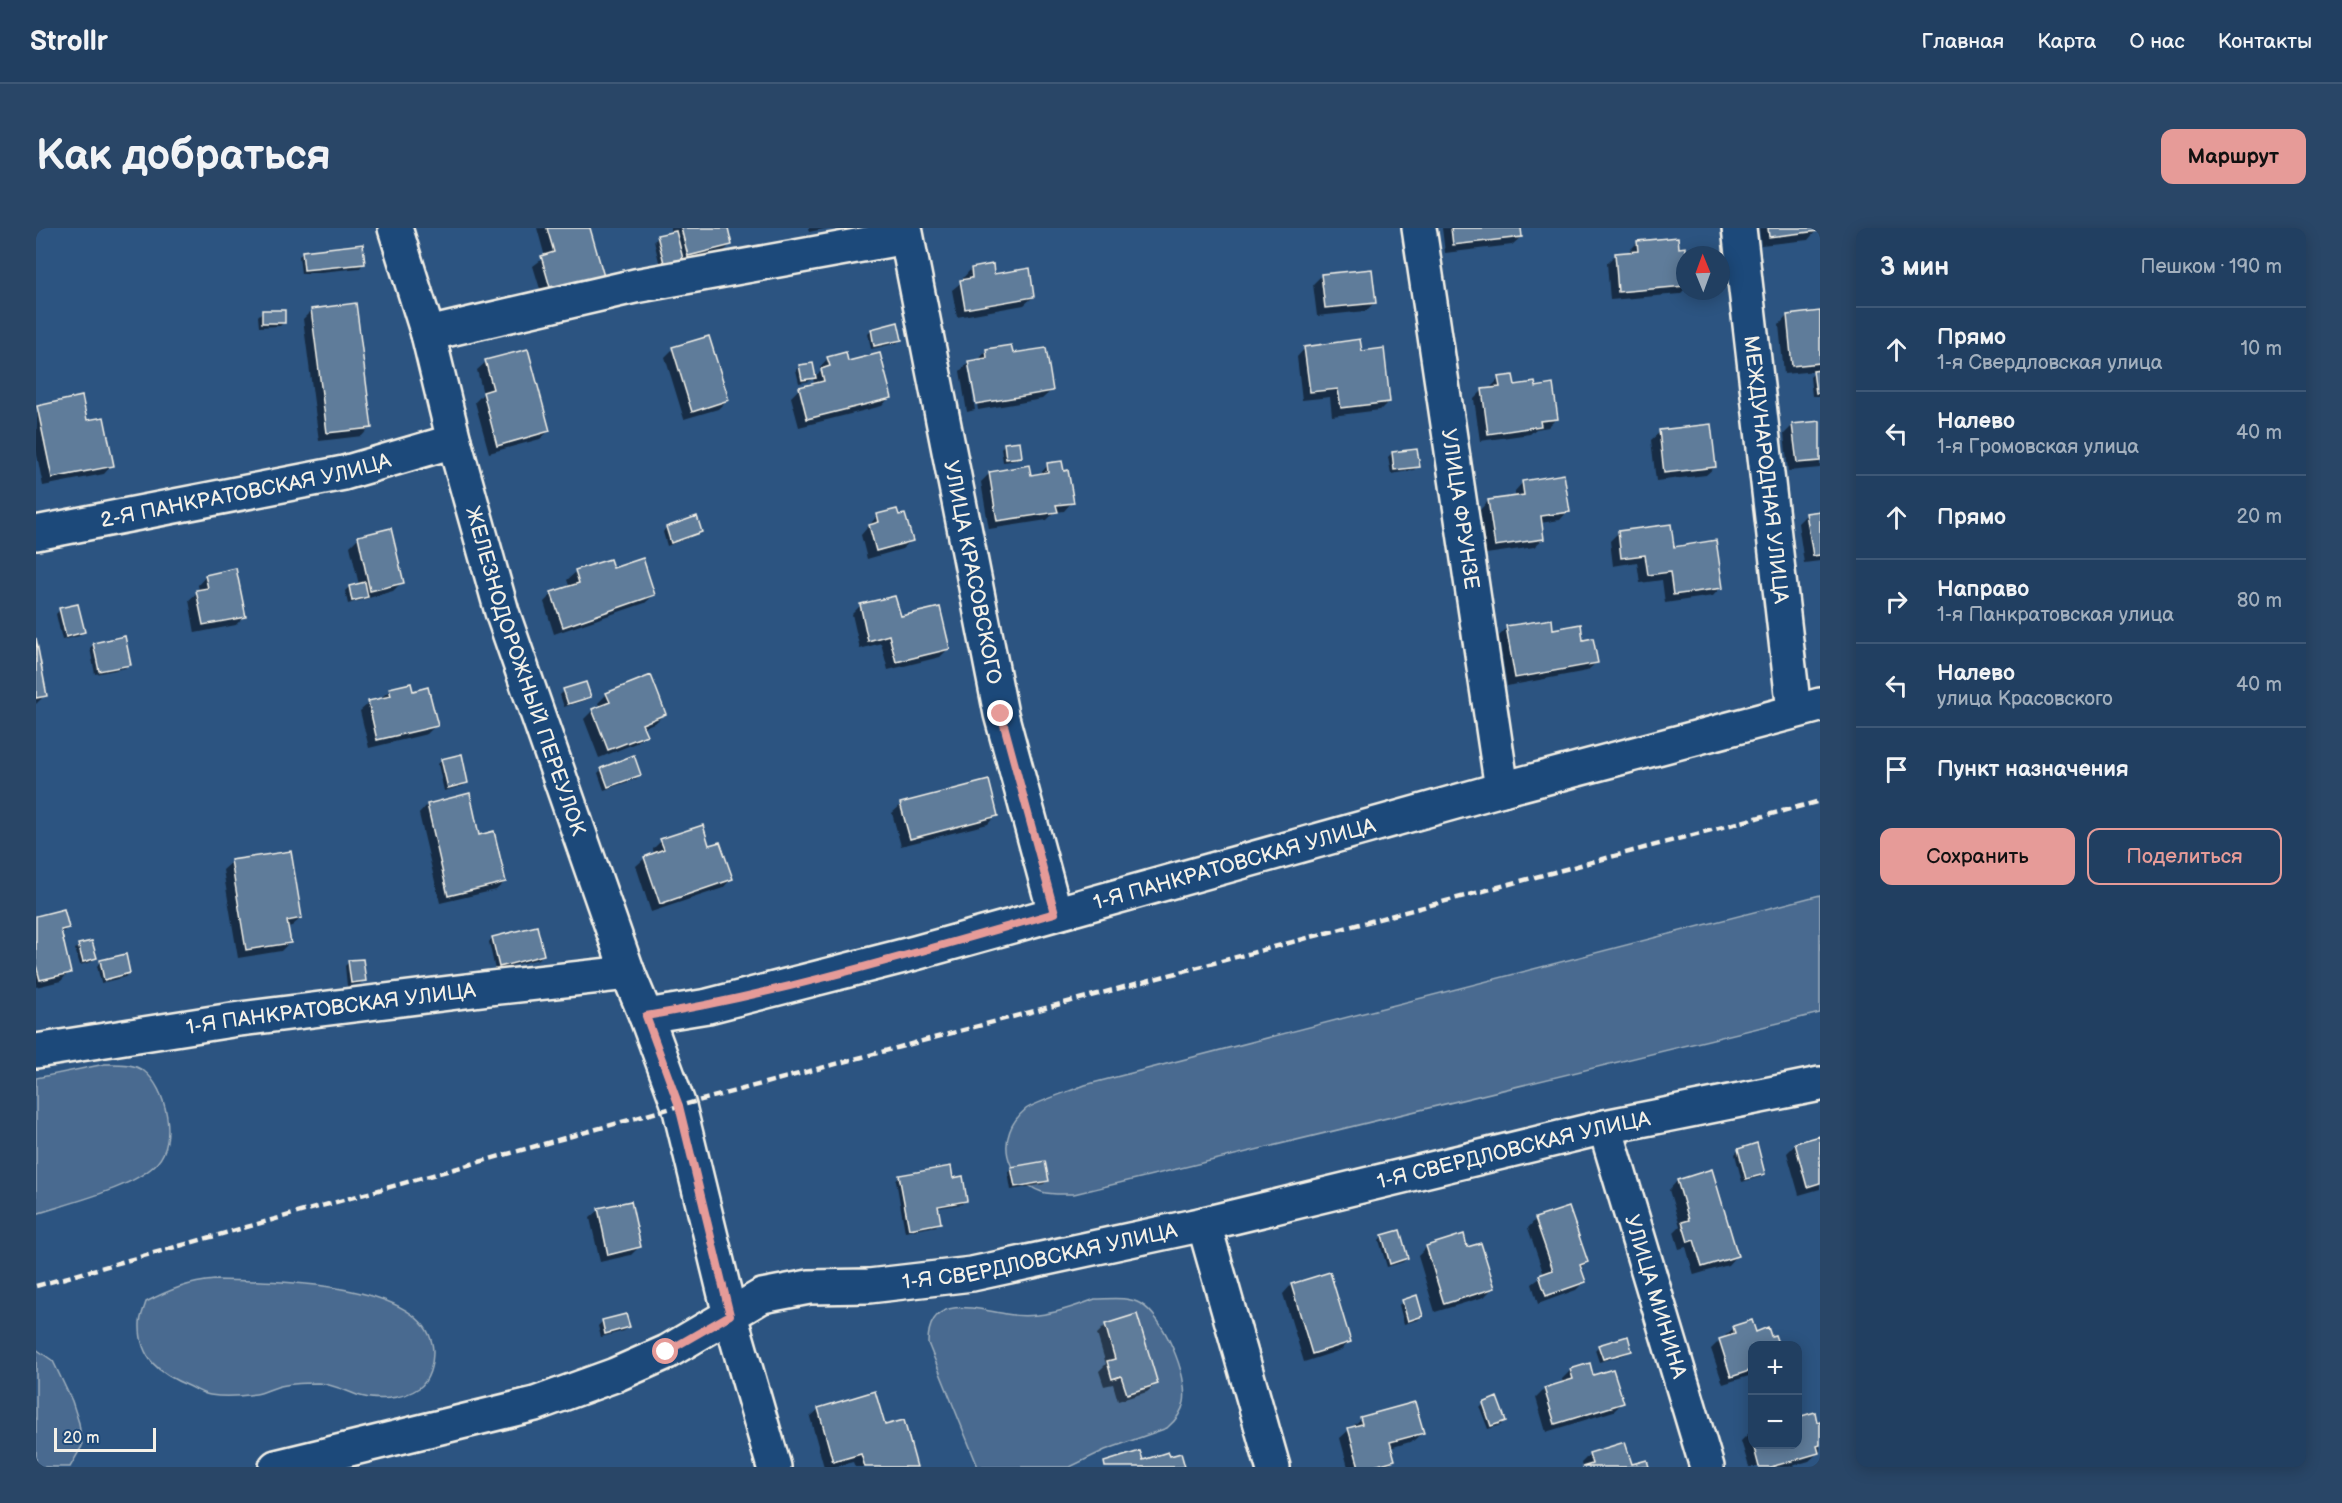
<!DOCTYPE html>
<html lang="ru">
<meta charset="utf-8">
<style>
body{margin:0;font-family:"Balsamiq Sans",sans-serif;background:#294667;color:#f1f3f6}
.controls{position:absolute;right:18px;bottom:18px;display:grid;overflow:hidden;border-radius:12px;box-shadow:0 3px 15px #0003}
.controls button{width:54px;height:54px;display:grid;place-items:center;padding:0;border:0;border-bottom:2px solid #3e5876;background:#213f61;color:#f1f3f6;font:30px sans-serif}
.compass{position:absolute;left:1640px;top:18px;width:54px;height:54px;border-radius:50%;background:#213f61;box-shadow:0 3px 15px #0003;rotate:359deg}
.scale{position:absolute;left:18px;bottom:15px;width:102px;box-sizing:border-box;padding-left:6px;border:3px solid #f4f1e8;border-top:0;font-size:16px;line-height:21px;white-space:nowrap;color:#f4f1e8;-webkit-text-stroke:4px #1f4a7a;paint-order:stroke}
.stop{position:absolute;width:18px;height:18px;margin:-14px;border:4px solid #e69b98;border-radius:50%;background:#fff}
.stop.end{background:#e69b98;border-color:#fff;box-shadow:0 2px 6px #0008}
.list{margin:0;padding:0;list-style:none}
h2{display:flex;justify-content:space-between;align-items:center;height:78px;margin:0;padding:0 24px;font-size:26px}
h2 small{font-size:20px;font-weight:400;color:#a2afbd}
.list li{display:grid;grid-template-columns:39px 1fr auto;gap:18px;align-items:center;box-sizing:border-box;height:84px;padding:0 24px;border-top:2px solid #3e5876}
.list b{display:block;font-size:22px;white-space:nowrap}
.list p{margin:0;font-size:20px;white-space:nowrap;color:#a2afbd}
.list em{font-size:20px;font-style:normal;color:#a2afbd}
.actions{display:flex;gap:12px;padding:18px 24px}
.actions a{flex:1;padding:14px 0;border:2px solid #e69b98;border-radius:12px;text-align:center;font-size:21px;color:#e69b98}
.actions .main{background:#e69b98;color:#111}
.icon{flex:none;width:33px;height:33px;fill:none;stroke:currentColor;stroke-width:2;stroke-linecap:round;stroke-linejoin:round}
.map{position:relative;flex:none;width:1784px;height:1239px;overflow:hidden;border-radius:12px}
header{display:flex;align-items:center;gap:36px;box-sizing:border-box;height:84px;padding:0 30px;background:#213f61;border-bottom:2px solid #3e5876}
header strong{font-size:28px}
nav{display:flex;gap:33px;margin-inline-start:auto;font-size:21px}
.intro{display:flex;align-items:center;justify-content:space-between;box-sizing:border-box;height:144px;padding:0 36px}
h1{margin:0;font-size:42px}
.button{padding:15px 27px;border-radius:12px;background:#e69b98;color:#111;font-size:21px;font-weight:700}
main{display:flex;gap:36px;padding:0 36px}
aside{flex:1;background:#213f61;border-radius:12px;box-shadow:0 3px 15px #0003}
.map>svg:first-child{display:block}
.green{fill:#496b90;stroke:#9eaebc;stroke-width:1.5}
.shadow{fill:#0007}
.building{fill:#5e7b9a;stroke:#f4f1e8;stroke-width:1.5}
.lines{fill:none;stroke-linecap:round;stroke-linejoin:round}
.minor-casing{stroke:#f4f1e8;stroke-width:38}
.minor{stroke:#1f4a7a;stroke-width:33}
.rail{stroke:#f4f1e8;stroke-width:4.5;stroke-dasharray:9 4.5;stroke-linecap:butt}
.route{stroke:#e69b98;stroke-width:8}
.labels{text-anchor:middle;stroke-width:6;stroke-linejoin:round;paint-order:stroke}
.street-label{font-size:21px;fill:#f4f1e8;stroke:#1f4a7a}
</style>
<header>
<strong>Strollr</strong>
<nav><a>Главная</a><a>Карта</a><a>О нас</a><a>Контакты</a></nav>
</header>
<div class="intro"><h1>Как добраться</h1><a class="button">Маршрут</a></div>
<main>
<div class="map">
<svg width="1784" height="1239" viewBox="0 0 1784 1239">
<rect width="100%" height="100%" fill="#2c5481"/>
<filter id="ink" filterUnits="userSpaceOnUse"><feTurbulence type="fractalNoise" baseFrequency=".0167" numOctaves="2"/><feDisplacementMap in="SourceGraphic" scale="12" xChannelSelector="R" yChannelSelector="G"/><feConvolveMatrix kernelMatrix="1 2 1 2 8 2 1 2 1" color-interpolation-filters="sRGB"/></filter>
<g filter="url(#ink)">
<path class="green" d="M1784 667V785L1038 966C1028 966 1015 967 1006 964 968 950 958 908 990 881 998 875 1037 862 1049 857Z
M69 836C82 836 97 835 108 843 130 860 142 913 121 935 98 960 33 975 0 986V850Z
M179 1052C229 1053 394 1051 397 1123 397 1136 393 1153 383 1160 366 1172 339 1173 321 1167 308 1162 296 1156 282 1155 269 1155 254 1155 241 1159 234 1161 227 1165 220 1166 206 1168 187 1169 174 1167 167 1166 159 1161 153 1158 124 1146 103 1131 104 1096 104 1089 108 1081 110 1074 133 1062 153 1054 179 1052Z
M1059 1071C1074 1071 1091 1068 1105 1076 1127 1088 1153 1148 1148 1174 1146 1184 1138 1194 1131 1200L1069 1222 1034 1239H942L892 1115C892 1065 939 1081 970 1086 980 1088 992 1088 1002 1087 1021 1085 1041 1078 1059 1071Z
M0 1121 17 1133 36 1173 43 1195 46 1218 34 1239H0Z"/>
<path class="shadow" d="M501 0H552L508 74 497 38 509 29Z
M634 0H690L695 16 686 25 644 36 643 32 624 38 618 13 622 9 636 6Z
M772 0H793L773 4Z
M1406 0H1484L1485 9 1476 17 1409 25Z
M1723 0H1780V3L1772 12 1725 17Z
M1602 14 1642 21 1649 27V61L1644 66 1574 72 1571 35 1579 27 1593 25V23Z
M267 25 327 36 324 40 265 46 263 28Z
M935 41 957 47 997 69 988 77 921 89 916 62 927 53V50Z
M1286 47 1338 75 1330 83 1281 88 1277 56Z
M276 82 334 199 326 208 283 213 267 91Z
M226 84 248 94 244 98 223 99 222 88Z
M1784 85V168H1776L1774 149 1780 143 1748 146 1743 97 1751 88Z
M836 102 864 112 861 115 835 121 832 106Z
M1269 120 1324 124 1353 173 1344 182 1296 188 1294 169 1266 172 1261 129Z
M637 121 691 172 682 181 648 191 629 129Z
M950 123 976 127 1015 163 1006 171 942 182 935 139H932L939 182 931 184 924 143 933 134 942 133Z
M792 130 811 135 854 169 846 178 763 199 755 169 764 160 778 156 777 150 774 153 763 155 760 142 764 138 778 149 785 143 784 139Z
M450 134 513 203 504 211 453 225 439 174 447 166 441 142Z
M1463 151 1478 159 1521 190 1512 199 1500 201 1494 206 1444 213 1438 171 1446 163 1455 162V159Z
M1 179 50 194 76 237 68 246 7 258 0 222Z
M1784 194V240L1752 243 1748 206 1757 197Z
M1624 204 1679 239 1670 247 1620 253 1615 212Z
M969 216 985 228 981 232 967 234 965 220Z
M1356 225 1382 238 1378 242 1355 246 1352 229Z
M1012 237 1036 274 1028 283 1019 284 1011 292 953 301 945 254 954 245 993 249 1003 247Z
M1487 254 1532 283 1524 292 1504 295 1507 311 1498 319 1450 326 1444 282 1452 273 1479 270V263Z
M1784 284V333L1768 335 1762 295 1771 286Z
M842 287 862 289 875 313 866 321 831 331 825 307Z
M630 300 664 304 660 307 631 318 627 304Z
M1582 305 1637 320 1685 359 1677 368 1629 375 1626 352 1604 355 1601 334 1577 338 1574 313Z
M323 309 366 354 357 363 312 376 309 363 313 359 323 357 314 318Z
M576 342 618 367 609 375 518 406 508 374 516 366 534 360 531 352 540 344Z
M170 348 208 388 200 397 159 405 153 372 163 363 162 357Z
M858 369 864 390 913 420 904 429 852 442 845 415 824 421 816 386 824 378Z
M24 382 47 404 43 408 26 412 20 386Z
M1471 400 1516 403 1546 413 1560 435 1551 443 1471 458 1463 408Z
M58 416 93 436 89 440 59 446 54 420Z
M0 418 9 467 0 476Z
M614 449 628 486 620 494 606 500 609 507 600 515 563 530 548 491 556 483 564 480 562 475 571 466Z
M354 462 375 465 400 497 391 506 333 520 324 483 333 475 345 470Z
M528 463 553 468 549 472 528 479 524 467Z
M406 532 431 554 427 558 408 563 402 536Z
M566 541 604 547 600 551 568 562 562 545Z
M391 577 442 609 469 654 460 662 404 675 383 586Z
M865 577 960 587 952 596 865 618 856 585Z
M625 613 672 619 695 651 687 660 615 684 600 638 609 630 618 626 617 621Z
M196 634 265 690 256 698 251 699 253 715 245 723 202 730 187 642Z
M0 689 31 700 24 707 33 744 25 753 0 759Z
M456 710 507 727 503 731 459 742 453 714Z
M43 718 59 730 55 734 44 737 39 721Z
M64 734 93 745 89 749 65 755 61 738Z
M313 734 328 752 324 756 311 758 309 738Z
M1784 909V961L1763 967 1751 925 1760 916Z
M1703 922 1728 945 1724 949 1706 954 1699 926Z
M975 940 1012 952 1008 956 975 962 972 944Z
M864 948 930 972 926 976 901 980 904 994 900 998 869 1004 860 952Z
M1641 953 1700 1028 1692 1037 1658 1047 1650 1019 1643 1021 1638 1004 1644 998 1633 962Z
M563 982 603 1019 595 1027 564 1034 554 990Z
M1500 991 1550 1034 1544 1041 1548 1054 1540 1062 1502 1076 1496 1056 1508 1047 1492 1000Z
M1347 1008 1371 1030 1367 1034 1351 1039 1343 1012Z
M1391 1019 1430 1021 1457 1060 1448 1069 1399 1084 1382 1028Z
M1255 1057 1313 1114 1305 1122 1268 1134 1247 1066Z
M1367 1073 1386 1088 1382 1092 1368 1096 1363 1077Z
M589 1088 592 1099 588 1103 565 1109 562 1098 566 1094Z
M1070 1097 1120 1156 1111 1164 1082 1173 1077 1156 1068 1158 1063 1143 1070 1136 1061 1106Z
M1698 1100 1716 1118V1147L1687 1156 1675 1121 1684 1112 1690 1110 1689 1108Z
M1563 1118 1594 1122 1590 1126 1563 1134 1559 1122Z
M1553 1137 1556 1149 1586 1175 1578 1183 1510 1204 1500 1170 1509 1161 1527 1156 1526 1151 1534 1143Z
M1448 1176 1468 1193 1465 1197 1452 1201 1444 1180Z
M783 1181 848 1199 880 1239H819L817 1234 797 1239H788L774 1189Z
M1778 1186 1780 1196 1784 1195V1223L1773 1233 1753 1239H1713L1705 1213 1714 1204H1716V1216H1762V1191Z
M1325 1191 1386 1205 1377 1213 1354 1220 1358 1231 1350 1239H1312L1304 1210Z
M1554 1226 1595 1238 1611 1239H1546L1545 1235Z"/>
<path class="building" d="M511 0H554L569 52 516 66 505 28 518 24Z
M645 0H692L696 17 652 28Z
M1415 0H1485L1486 9 1417 17Z
M1732 0H1781L1782 3 1733 9Z
M640 3 647 31 628 35 621 7Z
M1642 9 1643 20 1650 19 1649 58 1582 64 1579 25 1602 23 1601 13Z
M327 16 329 36 268 42 266 23Z
M957 36 958 46 994 40 998 69 929 81 924 52 936 50 935 40Z
M1336 41 1340 75 1289 80 1285 46Z
M320 75 336 200 291 205 275 81Z
M226 82H249V95H226Z
M1784 83V135L1756 138 1751 87Z
M862 94 866 112 838 118 835 101Z
M673 108 693 172 656 184 636 119Z
M1324 111 1326 123 1348 120 1354 174 1305 180 1302 161 1274 164 1268 119Z
M975 117 977 125 1010 120 1017 163 940 176 932 133 951 130 950 121Z
M492 121 514 203 461 218 447 164 457 161 449 132Z
M810 124 812 133 844 125 856 170 771 191 763 159 788 153 785 141 794 138 791 129Z
M777 135 780 150 766 152 763 137Z
M1784 142V165H1780L1777 143Z
M1477 147 1479 157 1499 154 1500 159 1517 156 1522 191 1504 193 1505 198 1452 206 1446 161 1464 159 1462 149Z
M46 168 51 192 68 189 78 238 16 250 1 178Z
M1784 193V233L1761 235 1756 196Z
M1675 196 1680 239 1628 245 1623 202Z
M984 213 986 229 970 231 968 215Z
M1381 221 1384 239 1358 242 1356 224Z
M1026 233 1028 243 1032 242 1038 275 1020 277 1022 284 961 293 953 244 993 237 995 247 1012 244 1011 235Z
M1528 246 1534 284 1505 288 1508 311 1459 318 1452 272 1488 267 1486 253Z
M861 281 863 287 869 286 877 313 840 323 833 297 843 294 841 286Z
M1784 283V327L1777 328 1770 285Z
M661 288 666 304 635 315 630 299Z
M1635 296 1638 319 1680 312 1687 360 1637 367 1634 344 1612 347 1609 327 1585 330 1582 303Z
M355 300 368 355 334 363 322 308Z
M607 330 619 367 527 399 515 364 543 355 539 342 574 331 577 340Z
M200 340 210 389 167 397 160 362 172 360 169 347Z
M329 354 332 369 316 373 313 358Z
M859 368 865 388 904 379 914 421 860 434 853 407 832 413 824 376Z
M42 376 49 404 30 409 23 380Z
M1516 391 1517 401 1545 396 1547 412 1557 410 1562 435 1479 450 1470 398Z
M89 408 95 437 63 443 57 415Z
M0 410 11 468 0 470Z
M615 447 630 486 606 496 611 507 572 522 556 481 574 474 570 465Z
M550 454 555 469 532 476 527 461Z
M375 455 377 463 392 459 402 498 341 512 332 473 355 468 353 460Z
M426 526 432 555 412 560 405 531Z
M598 527 605 547 572 559 565 540Z
M953 552 962 588 874 611 864 575Z
M434 565 443 607 458 603 470 654 412 668 391 576Z
M667 597 673 617 684 614 697 651 624 676 608 629 628 621 624 611Z
M255 623 266 690 251 693 255 715 210 722 195 632Z
M28 681 33 700 25 702 35 745 4 752 0 737V688Z
M501 698 508 727 463 739 456 709Z
M56 713 61 730 47 734 42 716Z
M90 726 94 745 68 752 64 732Z
M327 731 330 753 315 755 312 732Z
M1784 908V955L1771 959 1759 915Z
M1721 915 1729 946 1710 951 1702 921Z
M1009 933 1013 953 979 959 975 939Z
M915 938 917 950 927 948 931 973 902 978 905 995 873 1001 863 947Z
M1676 941 1702 1028 1666 1039 1658 1012 1652 1014 1646 994 1653 992 1641 952Z
M595 973 605 1019 572 1027 562 980Z
M1533 979 1552 1034 1544 1037 1550 1054 1510 1068 1503 1047 1517 1042 1499 990Z
M1364 1002 1372 1030 1354 1036 1346 1007Z
M1428 1006 1431 1019 1445 1015 1459 1060 1408 1076 1390 1018Z
M1294 1044 1315 1114 1276 1126 1255 1056Z
M1381 1067 1387 1088 1372 1093 1366 1072Z
M590 1086 594 1099 569 1106 566 1092Z
M1101 1086 1122 1156 1091 1166 1085 1148 1076 1151 1071 1133 1079 1131 1069 1096Z
M1716 1092 1720 1104 1732 1099 1735 1108 1739 1107 1743 1118H1716V1142L1695 1149 1683 1111 1699 1106 1697 1098Z
M1592 1108 1596 1123 1567 1131 1562 1117Z
M1554 1135 1557 1147 1577 1141 1588 1175 1519 1196 1508 1160 1537 1151 1534 1141Z
M839 1163 849 1197 868 1192 881 1239H829L825 1226 797 1234 782 1180Z
M1461 1169 1470 1193 1455 1198 1447 1175Z
M1379 1174 1388 1205 1354 1214 1359 1232 1335 1239H1323L1312 1200 1326 1196 1324 1189Z
M1779 1184 1781 1194 1784 1193V1217L1781 1218 1783 1225 1735 1239H1723L1717 1216H1762V1189Z
M1589 1214 1596 1236 1611 1232 1613 1239H1546L1556 1236 1553 1225Z
M1104 1223 1107 1232 1132 1224 1134 1228 1145 1225 1149 1239H1069L1068 1234Z"/>
<g class="lines">
<g class="minor-casing">
<g id="minor">
<path id="s1" d="M359 0 392 106 418 213 466 384 592 745 610 788 643 878 694 1087 738 1239"/>
<path id="s2" d="M869 0 965 486 1019 685"/>
<path id="s3" d="M1383 0 1466 561"/>
<path id="s4" d="M1703 0 1758 483"/>
<path d="M392 106 599 58 870 9"/>
<path id="s5" d="M0 305 308 245 418 213"/>
<path id="s6" d="M610 788 672 778 879 725 1466 561 1784 477"/>
<path id="s7" d="M0 823 196 792 454 760 592 745"/>
<path id="s8" d="M1569 899 1671 1239"/>
<path d="M1168 996 1237 1239"/>
<path id="s9" d="M240 1239 499 1176 579 1147 631 1124 726 1068 773 1059 833 1058 936 1046 1168 996 1569 899 1784 856"/>
</g>
</g>
<use href="#minor" class="minor"/>
<path class="rail" d="M0 1058 643 878 1784 573"/>
</g>
</g>
<g class="lines" filter="url(#ink)">
<path class="route" d="M630 1124 694 1087 643 878 610 788C748 765 885 723 1019 685L965 486"/>
</g>
<g class="labels">
<g class="street-label">
<text dy="7" stroke="none"><textPath href="#s4" startOffset="243">МЕЖДУНАРОДНАЯ УЛИЦА</textPath></text>
<text dy="7" stroke="none"><textPath href="#s5" startOffset="214">2-Я ПАНКРАТОВСКАЯ УЛИЦА</textPath></text>
<text dy="7" stroke="none"><textPath href="#s3" startOffset="284">УЛИЦА ФРУНЗЕ</textPath></text>
<text dy="7" stroke="none"><textPath href="#s2" startOffset="351">УЛИЦА КРАСОВСКОГО</textPath></text>
<text dy="7" stroke="none"><textPath href="#s1" startOffset="462">ЖЕЛЕЗНОДОРОЖНЫЙ ПЕРЕУЛОК</textPath></text>
<text dy="7" stroke="none"><textPath href="#s6" startOffset="608">1-Я ПАНКРАТОВСКАЯ УЛИЦА</textPath></text>
<text dy="7" stroke="none"><textPath href="#s7" startOffset="298">1-Я ПАНКРАТОВСКАЯ УЛИЦА</textPath></text>
<text dy="7" stroke="none"><textPath href="#s9" startOffset="1286">1-Я СВЕРДЛОВСКАЯ УЛИЦА</textPath></text>
<text dy="7" stroke="none"><textPath href="#s9" startOffset="800">1-Я СВЕРДЛОВСКАЯ УЛИЦА</textPath></text>
<text dy="7" stroke="none"><textPath href="#s8" startOffset="177">УЛИЦА МИНИНА</textPath></text>
</g>
</g>
</svg>
<div class="controls">
<button>+</button>
<button>−</button>
</div>
<svg class="compass" viewBox="-18 -18 36 36"><path d="M0-13l5 13h-10z" fill="#e53935"/><path d="M0 13l5-13h-10z" fill="#a2afbd"/></svg>
<div class="scale">20 m</div>
<div class="stop" style="left:630px;top:1124px"></div>
<div class="stop end" style="left:965px;top:486px"></div>
</div>
<aside>
<h2>3 мин<small>Пешком · 190 m</small></h2>
<ul class="list">
<li><svg class="icon" aria-label="ahead" viewBox="0 0 24 24"><path d="M12 20V5M6 11l6-6 6 6"/></svg><div><b>Прямо</b><p>1-я Свердловская улица</p></div><em>10 m</em></li>
<li><svg class="icon" aria-label="left" viewBox="0 0 24 24"><path d="M17 20v-9H6M10 6l-5 5 5 5"/></svg><div><b>Налево</b><p>1-я Громовская улица</p></div><em>40 m</em></li>
<li><svg class="icon" aria-label="ahead" viewBox="0 0 24 24"><path d="M12 20V5M6 11l6-6 6 6"/></svg><div><b>Прямо</b></div><em>20 m</em></li>
<li><svg class="icon" aria-label="right" viewBox="0 0 24 24"><path d="M7 20v-9h11M14 6l5 5-5 5"/></svg><div><b>Направо</b><p>1-я Панкратовская улица</p></div><em>80 m</em></li>
<li><svg class="icon" aria-label="left" viewBox="0 0 24 24"><path d="M17 20v-9H6M10 6l-5 5 5 5"/></svg><div><b>Налево</b><p>улица Красовского</p></div><em>40 m</em></li>
<li><svg class="icon" aria-label="arrive" viewBox="0 0 24 24"><path d="M6 21V4h12l-3 4 3 4H6"/></svg><div><b>Пункт назначения</b></div></li>
</ul>
<div class="actions"><a class="main">Сохранить</a><a>Поделиться</a></div>
</aside>
</main>
